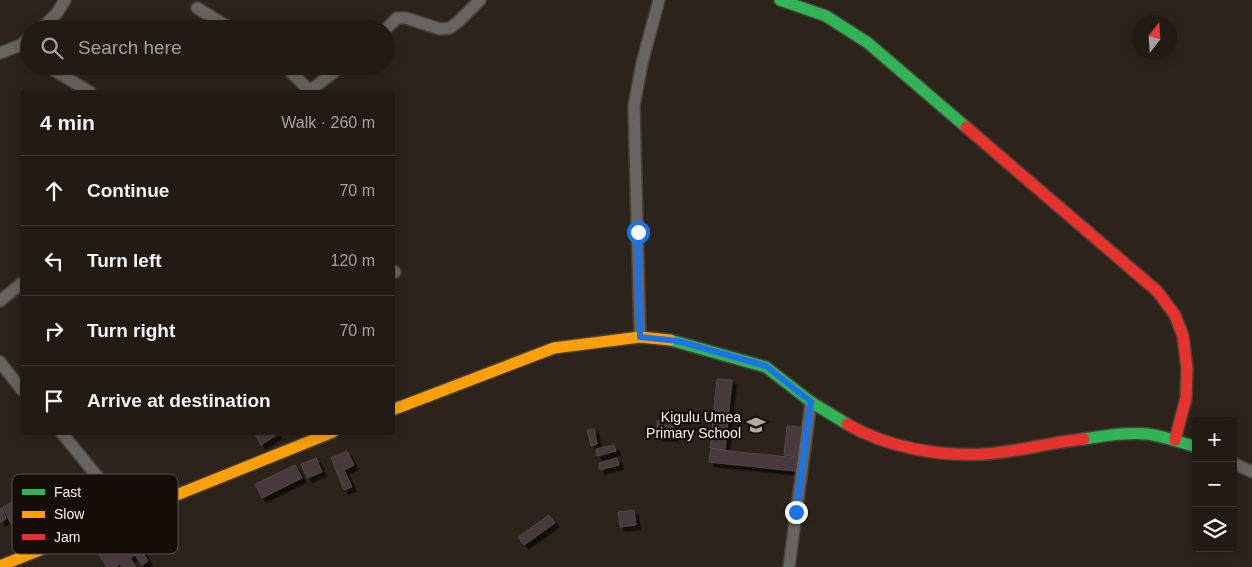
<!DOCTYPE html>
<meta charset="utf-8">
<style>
body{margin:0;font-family:Arial,sans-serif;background:#2d2822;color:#f1f3f6}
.controls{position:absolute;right:15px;bottom:15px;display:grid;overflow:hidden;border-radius:5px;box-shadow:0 2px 12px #0003}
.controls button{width:45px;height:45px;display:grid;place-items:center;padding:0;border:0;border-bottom:1px solid #3e3934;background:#211b14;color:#f1f3f6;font:25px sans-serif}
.compass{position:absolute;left:1132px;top:15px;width:45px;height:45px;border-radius:50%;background:#211b14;box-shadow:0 2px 12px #0003;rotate:17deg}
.stop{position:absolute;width:15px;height:15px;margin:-11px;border:4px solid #1a73e8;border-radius:50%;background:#fff}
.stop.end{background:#1a73e8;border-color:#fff;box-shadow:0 1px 5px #0008}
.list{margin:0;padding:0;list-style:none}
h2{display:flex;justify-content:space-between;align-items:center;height:65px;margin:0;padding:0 20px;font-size:21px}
h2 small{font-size:16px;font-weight:400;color:#a2a1a0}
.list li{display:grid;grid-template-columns:32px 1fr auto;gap:15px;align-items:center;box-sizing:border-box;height:70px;padding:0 20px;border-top:1px solid #3e3934}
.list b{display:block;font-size:19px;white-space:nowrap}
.list em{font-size:16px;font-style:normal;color:#a2a1a0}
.icon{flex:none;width:28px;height:28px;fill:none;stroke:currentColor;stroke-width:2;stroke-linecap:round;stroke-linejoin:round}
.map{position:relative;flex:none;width:1252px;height:567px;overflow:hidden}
.search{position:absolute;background:#211b14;box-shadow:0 2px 12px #0003;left:20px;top:20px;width:375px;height:55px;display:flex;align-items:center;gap:12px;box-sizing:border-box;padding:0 18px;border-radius:28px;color:#a2a1a0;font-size:19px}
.panel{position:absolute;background:#211b14;box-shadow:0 2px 12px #0003;left:20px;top:90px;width:375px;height:345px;border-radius:5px}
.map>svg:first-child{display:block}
.building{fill:#48373d;stroke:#514946;filter:url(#shadow)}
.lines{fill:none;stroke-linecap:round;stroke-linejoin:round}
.street-casing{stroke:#474139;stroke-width:14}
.fast-casing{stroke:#474139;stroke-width:14}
.slow-casing{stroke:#474139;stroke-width:14}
.jam-casing{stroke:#474139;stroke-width:14}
.street{stroke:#676360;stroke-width:11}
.fast{stroke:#30b455;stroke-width:11}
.slow{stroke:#ff9f0a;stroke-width:11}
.jam{stroke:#e5322d;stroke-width:11}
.route{stroke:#1a73e8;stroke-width:6}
.labels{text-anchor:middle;stroke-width:4.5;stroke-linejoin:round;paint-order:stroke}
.poi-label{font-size:14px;fill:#faf1e7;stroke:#150e08;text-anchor:end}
.key{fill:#150e08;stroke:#5a524b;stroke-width:1}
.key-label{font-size:14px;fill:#faf1e7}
</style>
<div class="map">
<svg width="1252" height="567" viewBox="0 0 1252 567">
<defs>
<filter id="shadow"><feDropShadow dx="4.5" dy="4.5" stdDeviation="0" flood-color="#0009"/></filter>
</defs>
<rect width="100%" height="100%" fill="#2c241b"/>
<path class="building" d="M717 379 732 380 725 450 710 448Z
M657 421 674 422 673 437 657 436Z
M787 426 802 427 798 457 784 455Z
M594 429 597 444 591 446 587 430Z
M257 432H276L278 434 261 445 255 434Z
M614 445 616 451 597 456 596 449Z
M711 449 797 458 795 471 709 462Z
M347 451 354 465 344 470 352 487 344 490 331 458Z
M316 458 322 472 307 478 301 464Z
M617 458 619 465 600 470 599 463Z
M295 465 302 478 262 498 255 484Z
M21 498 28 513 18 518 19 520 11 524 3 507Z
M2 508 6 519 0 522V509Z
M634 510 636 525 620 527 618 512Z
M549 515 555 523 524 545 518 537Z
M131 533 148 561 142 565 135 555 130 558 136 567H122L120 564 116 567H107L98 553Z"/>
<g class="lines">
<g class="street-casing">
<path id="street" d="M197 8 232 29
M41 29 57 13 65 0
M386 29 397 18H406L440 29 450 28 459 21 480 0
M0 53 21 45 29 38
M47 66 90 92
M285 66 310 91
M308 92 342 66
M392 270 395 272
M0 301 22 283
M640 337 634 106 642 63 659 0
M0 362 22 390
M61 432 128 514
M1233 463 1252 472
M789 567 811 402"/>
</g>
<g class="fast-casing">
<path id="fast" d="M780 0 826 16 868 43 966 127
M670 340 766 367 811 402 847 424
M1084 439C1104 436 1126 432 1147 434 1163 436 1180 442 1196 447"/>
</g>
<g class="slow-casing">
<path id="slow" d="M392 410 554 348 640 337 670 340
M0 566 333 432"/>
</g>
<g class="jam-casing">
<path id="jam" d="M966 127 1157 291 1175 315 1183 336 1187 369 1186 398 1175 440
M847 424C886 447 940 457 985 454 1018 452 1051 442 1084 439"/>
</g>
<use href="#street" class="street"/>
<use href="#fast" class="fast"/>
<use href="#slow" class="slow"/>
<use href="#jam" class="jam"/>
</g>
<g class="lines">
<path class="route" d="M638 232 640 337 678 341 766 366 811 402 796 512"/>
</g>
<defs>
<g id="school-bare" transform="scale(1.5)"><path d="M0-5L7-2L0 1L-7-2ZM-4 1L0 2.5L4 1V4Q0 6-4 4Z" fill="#b2a9a0" stroke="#150e08" stroke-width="2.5" paint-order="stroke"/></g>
</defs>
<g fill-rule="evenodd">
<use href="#school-bare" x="756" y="425"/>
</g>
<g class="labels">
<g class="poi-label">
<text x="741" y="422">Kigulu Umea<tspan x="741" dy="16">Primary School</tspan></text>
</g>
</g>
<rect x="12" y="474" width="166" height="80" rx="8" class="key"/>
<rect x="22" y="489" width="23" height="6" fill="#30b455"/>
<rect x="22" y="511" width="23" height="7" fill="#ff9f0a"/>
<rect x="22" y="534" width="23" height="6" fill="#e5322d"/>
<g class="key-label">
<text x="54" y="497">Fast</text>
<text x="54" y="519">Slow</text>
<text x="54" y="542">Jam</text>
</g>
</svg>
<div class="controls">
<button>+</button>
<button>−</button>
<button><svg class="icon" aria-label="layers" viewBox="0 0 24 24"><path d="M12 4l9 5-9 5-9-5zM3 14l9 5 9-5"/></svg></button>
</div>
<svg class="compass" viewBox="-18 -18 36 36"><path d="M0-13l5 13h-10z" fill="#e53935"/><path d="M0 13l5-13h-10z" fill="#a2a1a0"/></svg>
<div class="stop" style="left:638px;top:232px"></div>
<div class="stop end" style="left:796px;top:512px"></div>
<div class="search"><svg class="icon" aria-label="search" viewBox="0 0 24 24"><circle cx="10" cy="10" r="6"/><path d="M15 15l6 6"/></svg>Search here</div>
<section class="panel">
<h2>4 min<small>Walk · 260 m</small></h2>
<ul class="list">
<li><svg class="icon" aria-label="ahead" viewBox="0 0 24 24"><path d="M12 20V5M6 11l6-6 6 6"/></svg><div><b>Continue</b></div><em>70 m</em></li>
<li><svg class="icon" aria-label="left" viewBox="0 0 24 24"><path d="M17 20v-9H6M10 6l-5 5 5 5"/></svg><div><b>Turn left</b></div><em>120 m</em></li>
<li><svg class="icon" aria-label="right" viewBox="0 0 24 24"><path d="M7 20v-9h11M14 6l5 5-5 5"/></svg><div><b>Turn right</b></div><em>70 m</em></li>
<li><svg class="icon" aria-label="arrive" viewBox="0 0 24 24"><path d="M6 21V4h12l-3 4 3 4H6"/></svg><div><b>Arrive at destination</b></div></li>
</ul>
</section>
</div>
